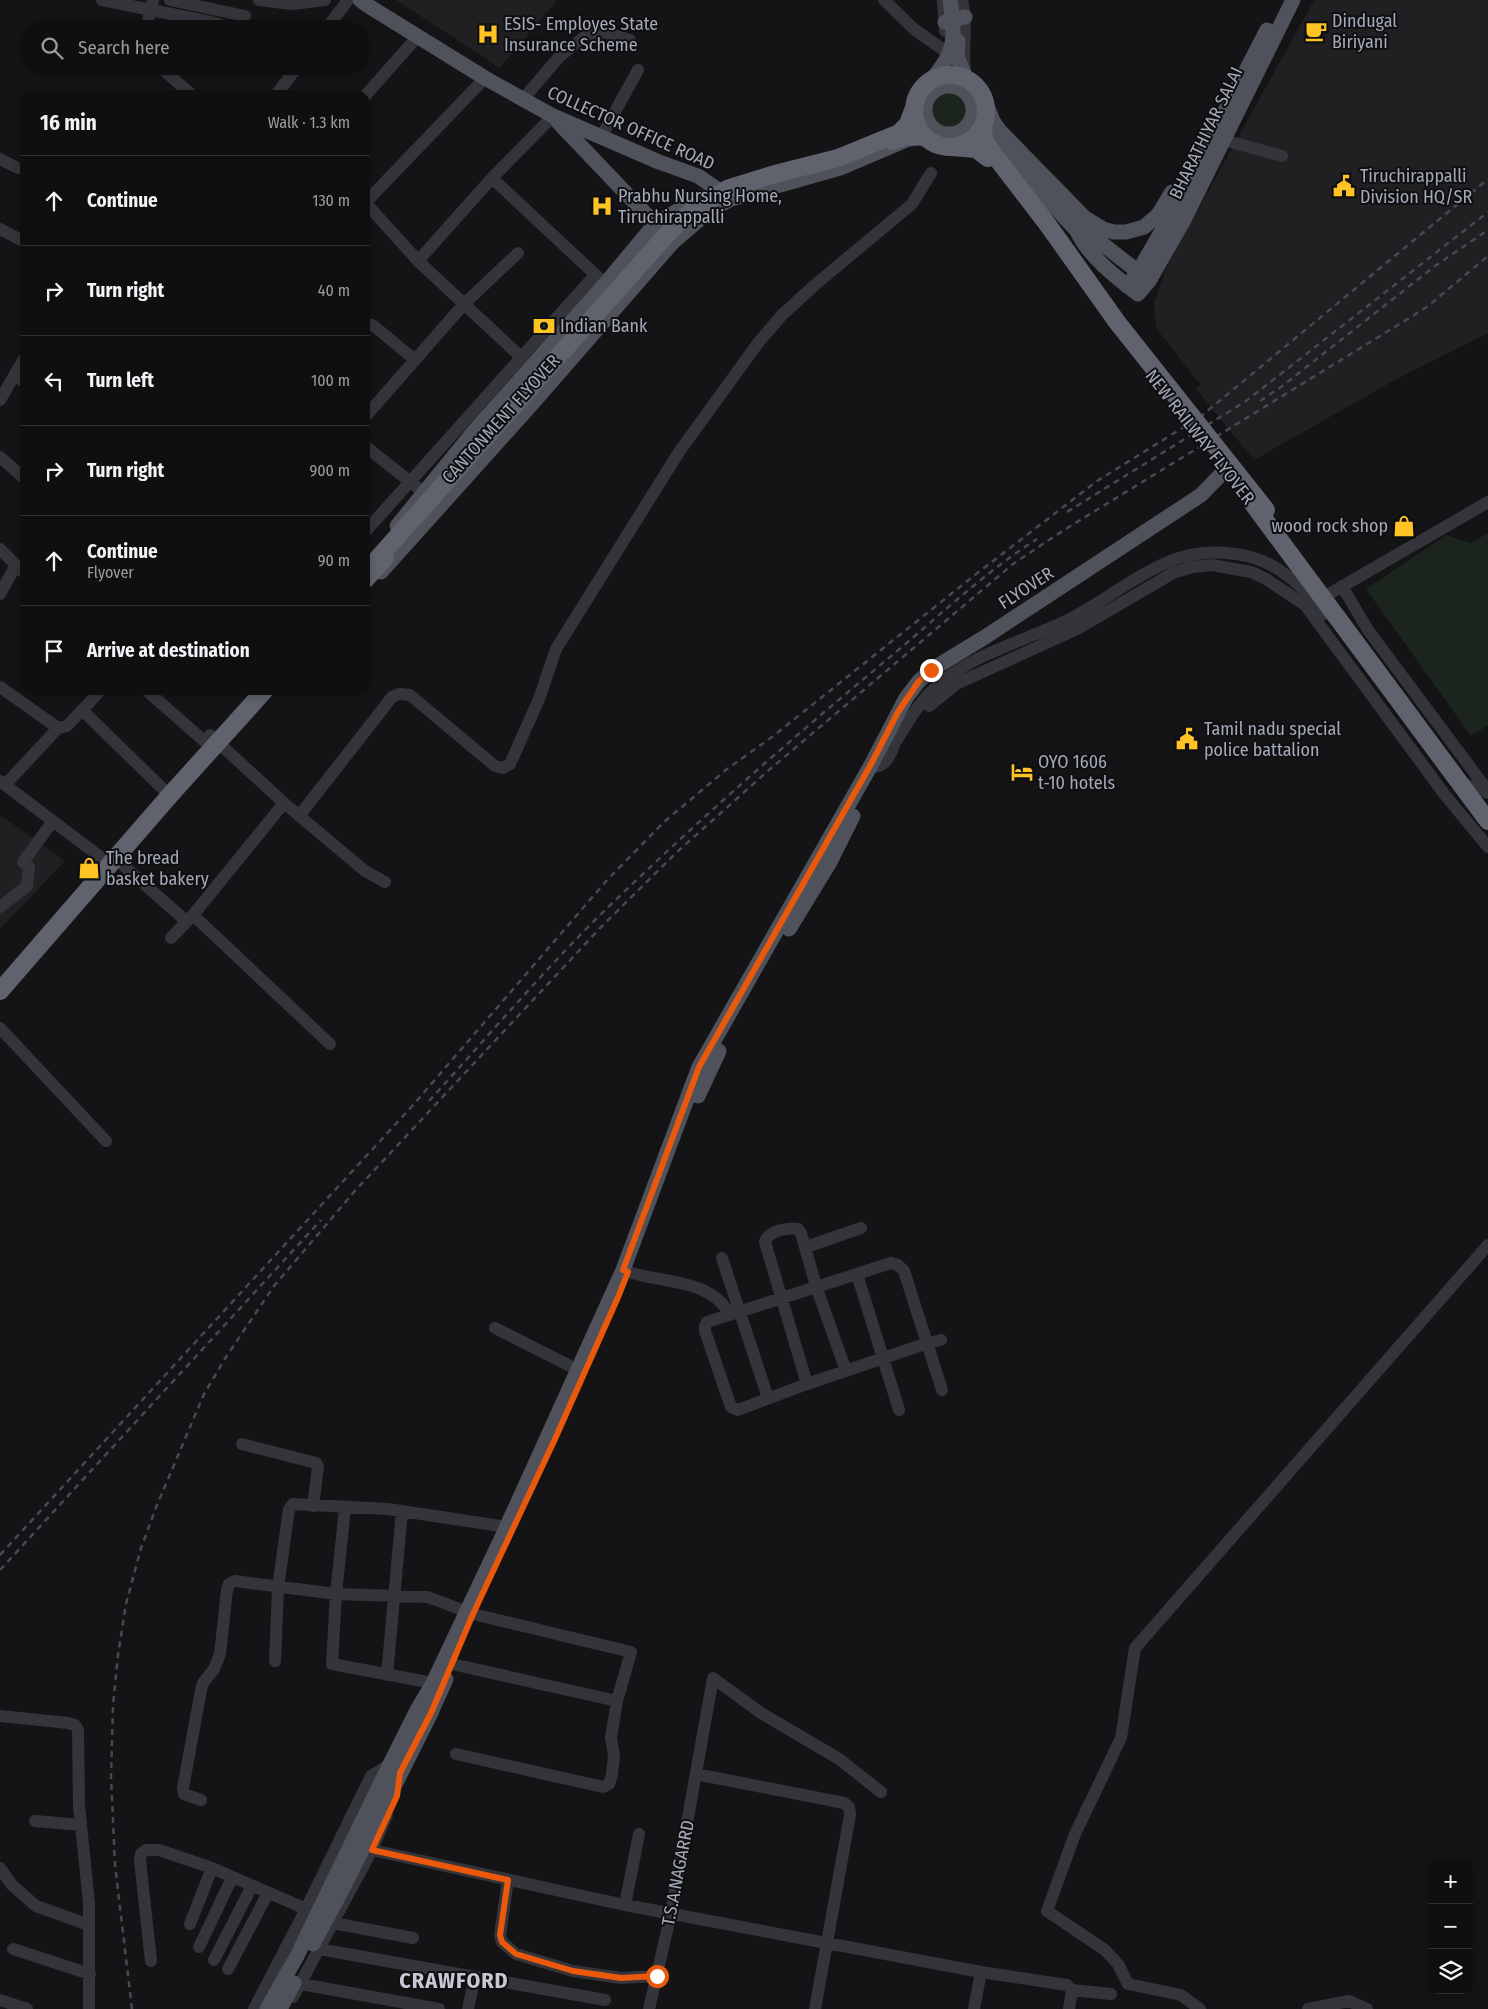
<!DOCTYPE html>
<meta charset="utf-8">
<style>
body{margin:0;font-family:"Fira Sans Condensed",sans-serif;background:#181819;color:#f1f3f6}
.controls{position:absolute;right:15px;bottom:15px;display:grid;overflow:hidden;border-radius:10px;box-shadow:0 2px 8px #0003}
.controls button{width:45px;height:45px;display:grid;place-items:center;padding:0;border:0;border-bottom:1px solid #2f2f30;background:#0f0f10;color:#f1f3f6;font:25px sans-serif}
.stop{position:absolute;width:15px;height:15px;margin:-11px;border:4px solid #ea580c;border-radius:50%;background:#fff}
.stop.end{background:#ea580c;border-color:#fff;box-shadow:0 1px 5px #0008}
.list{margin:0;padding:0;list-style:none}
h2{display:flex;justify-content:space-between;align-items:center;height:65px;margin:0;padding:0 20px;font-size:21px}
h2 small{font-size:16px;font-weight:400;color:#9b9c9f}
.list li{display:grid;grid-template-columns:32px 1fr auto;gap:15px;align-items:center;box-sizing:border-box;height:90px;padding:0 20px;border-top:1px solid #2f2f30}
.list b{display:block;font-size:19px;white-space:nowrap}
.list p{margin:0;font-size:16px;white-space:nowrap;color:#9b9c9f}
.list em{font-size:16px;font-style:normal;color:#9b9c9f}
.icon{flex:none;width:28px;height:28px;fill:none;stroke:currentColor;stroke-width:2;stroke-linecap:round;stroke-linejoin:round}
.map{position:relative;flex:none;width:1488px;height:2009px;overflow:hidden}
.search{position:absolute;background:#0f0f10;box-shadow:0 2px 8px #0003;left:20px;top:20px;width:350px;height:55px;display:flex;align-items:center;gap:12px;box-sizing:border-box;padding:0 18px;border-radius:28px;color:#9b9c9f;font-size:19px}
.panel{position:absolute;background:#0f0f10;box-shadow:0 2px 8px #0003;left:20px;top:90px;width:350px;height:605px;border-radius:15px}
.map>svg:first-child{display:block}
.built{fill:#202023}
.green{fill:#1b241d}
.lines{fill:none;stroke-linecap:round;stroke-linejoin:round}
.minor{stroke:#34353b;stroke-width:12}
.major{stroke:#50525b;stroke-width:15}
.highway{stroke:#60636d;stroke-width:18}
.rail{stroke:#474951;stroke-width:2.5;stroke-dasharray:6 5;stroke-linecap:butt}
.major-bridge{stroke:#50525b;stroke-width:15}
.highway-bridge{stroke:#60636d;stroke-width:18}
.route{stroke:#ea580c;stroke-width:6}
.labels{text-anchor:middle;stroke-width:4;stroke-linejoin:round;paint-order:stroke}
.poi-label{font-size:18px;fill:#a4a9b8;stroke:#0f0f11;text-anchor:start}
.street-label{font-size:18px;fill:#a4a9b8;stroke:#0f0f11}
.district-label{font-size:22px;font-weight:bold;letter-spacing:1px;fill:#c6c8d3;stroke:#0f0f11}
</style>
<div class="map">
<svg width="1488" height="2009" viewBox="0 0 1488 2009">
<rect width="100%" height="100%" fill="#141416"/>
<path class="built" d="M396 0H557L500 68Z
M1314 0H1488V333L1400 377 1254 460 1196 389 1200 384 1156 328 1154 303 1166 268Z
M0 815 65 861 0 929Z"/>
<path class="green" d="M929 111a20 20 0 1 1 40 0a20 20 0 1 1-40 0Z
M1488 533V725L1471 736 1366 589 1446 535 1471 543Z"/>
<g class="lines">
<path class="minor" d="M102 0 211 22 234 29
M170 0 245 16
M259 0 292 4 325 0
M884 0 914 29 945 51
M943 0 945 31
M962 0 965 17 964 61 968 95
M146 29 153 0
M326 29 348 0
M159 66 192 95
M933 92 940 71
M276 95 298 66
M365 96 418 36
M523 99 560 56 587 35 603 32 630 40
M601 137 638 70
M1224 140 1282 156
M0 159 18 168
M492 178 601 280
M365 202 418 261 521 357
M365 203 485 78
M0 229 25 242
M418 261 492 178 553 116
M365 323 374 326 415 360
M15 374 25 383
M0 400 25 357
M365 417 464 304 518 253
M365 446 423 492
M0 457 25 479
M365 532 595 275
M0 549 25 574
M1342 586 1368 630 1488 791
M0 594 16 565
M1317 601 1488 502
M0 687 58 728 67 726 101 690
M146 690 204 741
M929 706 956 684 1077 629 1173 573 1192 567 1212 565 1251 572 1266 579 1305 605 1445 795 1488 847
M82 710 163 789
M210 735 284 803 365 871 385 882
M870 767C875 767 880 767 884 763 890 758 892 750 895 743 908 722 921 699 940 683 976 653 1024 641 1066 621 1101 604 1132 577 1168 562 1201 548 1247 549 1278 569 1295 580 1312 597 1324 614
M0 781 103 859
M1459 782 1488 793
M5 785 58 728
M299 816 392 697 399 694 410 695 495 766 503 768 510 764 539 699 556 649 679 452 758 343 782 315 816 284 912 204 931 173
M115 858 186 921
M0 907 27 886 29 867 23 862 53 821
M193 915 330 1044
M171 938 193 915 284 803
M0 1028 106 1141
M806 1247 861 1228
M722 1258 768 1398
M623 1270C658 1284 711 1277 730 1315
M857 1274 899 1410
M495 1328 578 1370
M941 1340 925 1344 807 1384 738 1410 731 1407 705 1331V1326L707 1322 891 1263 898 1265 904 1271 942 1390
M807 1384 765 1242C768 1231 788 1227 798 1229L801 1233 816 1286 846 1371
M242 1444 316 1463 318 1467 313 1506
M345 1508 336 1594 332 1664 433 1683
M275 1661 278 1588 289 1509 293 1504 388 1509 507 1527
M387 1675 402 1511
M0 1716 68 1723 75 1725 78 1730 79 1806 89 1903V2009
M456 1754 603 1787 609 1784 612 1775 614 1755 611 1738 617 1701
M696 1774 844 1803 849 1807 850 1815 815 2009
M201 1800 184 1794 183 1788 201 1690 203 1683 214 1669 220 1654 227 1590 229 1584 235 1581 336 1594 428 1597 473 1614 631 1652 617 1701 452 1664
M35 1821 81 1825
M372 1850 625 1905 981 1972 1067 1985 1072 1990 1069 2009
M0 1868 12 1885 36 1906 89 1925
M508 1880 500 1935 502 1942 516 1954 573 1971 621 1978 657 1976
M625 1905 639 1834
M333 1923 413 1938
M190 1924 212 1868
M199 1947 232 1878
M13 1949 90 1974
M319 1949 605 2000
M214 1960 252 1886
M151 1961 140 1860 141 1854 146 1850H159L212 1868 306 1909 371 1776 390 1764
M228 1969 268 1893
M301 1984 439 2009
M1072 1990 1111 1994
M293 1997 372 1850 387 1815
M0 2000 27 2009
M254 2009 306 1909
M468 2009 475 1977
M649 2009 671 1913 713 1678 761 1713 839 1759 881 1792
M974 2009 981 1972
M1200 2009 1181 1995 1128 1984 1118 1964 1105 1950 1047 1911 1075 1834 1121 1738 1135 1648 1488 1245
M1308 2009 1349 2001 1367 2009"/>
<path class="major" d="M360 0 367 5 485 78 553 116 659 162 698 176 730 198
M945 22 965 17
M925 110a24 24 0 1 1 48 0a24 24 0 1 1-48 0Z
M973 104 986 132 997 144 1077 231C1088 256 1117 278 1138 294L1149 281 1184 220 1293 0
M987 106 993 121 1000 131 1085 218 1103 229 1114 232H1126L1144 227 1158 215 1172 192
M558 122 661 230
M910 122 928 98
M1077 231 1091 235 1146 278
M1127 286 1138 272 1170 217 1267 30
M397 526 475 430 605 284 655 224 701 197
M381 572 531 405 673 242 708 212 731 199 840 168 906 140 928 135 950 134
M789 929 830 862 853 816
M698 1096 719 1051
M433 1708 446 1679
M313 1944 342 1890 431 1713 433 1708 432 1702 430 1700
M267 2009 297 1956 390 1764 417 1710 433 1683 503 1535 623 1270 699 1067 870 767 906 698 919 681 931 670 985 637 1201 495 1231 464
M280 2009 294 1983"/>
<path class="highway" d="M952 147 976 149 988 158
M365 580 385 558
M0 991 171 794 265 690"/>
<path class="rail" d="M1260 401 1281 387 1435 266 1488 230
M1067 512 1246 401 1488 212
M429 1101C484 1041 537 978 595 920 688 829 785 744 884 662 935 620 982 574 1037 539
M0 1555 414 1104 608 879 664 822 727 769 772 737 971 578 1097 481 1200 417 1488 179
M0 1570 321 1220
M132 2009 115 1865 111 1777 113 1705 118 1655 126 1604 141 1548 157 1505 204 1394 226 1357 274 1286 354 1192 602 926 677 852 769 770 1013 564 1064 530 1411 317 1428 306 1488 256"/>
<path class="major-bridge" d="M958 41 957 57 966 78
M930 81C957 52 955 37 950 0"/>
<path class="highway-bridge" d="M914 111a36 36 0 1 1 72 0a36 36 0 1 1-72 0Z
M983 127 984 140 992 152 1048 225 1117 322 1266 510
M892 141 908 136 925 137
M1253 504 1488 821
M370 567 671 230 693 210 729 188 775 174 838 158 899 133 908 124 914 108"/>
</g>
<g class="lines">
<path class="route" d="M657 1976 621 1978 573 1971 516 1954 502 1942 500 1935 508 1880 372 1850 397 1796 400 1773 431 1713 473 1614 555 1439 619 1295 628 1272 623 1270 699 1067 870 766 898 712 919 681 931 670"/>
</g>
<defs>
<g id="cafe-bare" transform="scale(1.725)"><path d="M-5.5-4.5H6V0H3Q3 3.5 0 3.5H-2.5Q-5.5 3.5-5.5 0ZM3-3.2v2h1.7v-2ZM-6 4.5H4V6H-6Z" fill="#ffc423" stroke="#0f0f11" stroke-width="2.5" paint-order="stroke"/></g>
<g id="hospital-bare" transform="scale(1.725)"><path d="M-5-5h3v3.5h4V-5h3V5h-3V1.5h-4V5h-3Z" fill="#ffc423" stroke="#0f0f11" stroke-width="2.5" paint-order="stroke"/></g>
<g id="civic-bare" transform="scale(1.725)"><path d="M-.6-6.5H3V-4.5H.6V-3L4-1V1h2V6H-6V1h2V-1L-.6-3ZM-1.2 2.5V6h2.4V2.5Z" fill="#ffc423" stroke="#0f0f11" stroke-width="2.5" paint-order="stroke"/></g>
<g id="bank-bare" transform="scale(1.725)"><path d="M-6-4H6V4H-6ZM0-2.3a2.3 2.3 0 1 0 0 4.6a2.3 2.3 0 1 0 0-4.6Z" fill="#ffc423" stroke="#0f0f11" stroke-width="2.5" paint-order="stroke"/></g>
<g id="shop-bare" transform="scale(1.725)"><path d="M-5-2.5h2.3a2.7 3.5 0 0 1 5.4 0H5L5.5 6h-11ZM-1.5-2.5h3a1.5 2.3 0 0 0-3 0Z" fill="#ffc423" stroke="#0f0f11" stroke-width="2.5" paint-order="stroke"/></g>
<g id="hotel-bare" transform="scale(1.725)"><path d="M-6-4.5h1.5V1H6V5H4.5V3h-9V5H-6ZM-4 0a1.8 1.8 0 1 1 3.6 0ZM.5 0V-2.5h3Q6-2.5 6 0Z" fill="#ffc423" stroke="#0f0f11" stroke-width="2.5" paint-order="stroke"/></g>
</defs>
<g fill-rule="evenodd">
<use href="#cafe-bare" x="1316" y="31"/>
<use href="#hospital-bare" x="488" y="34"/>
<use href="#civic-bare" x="1344" y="186"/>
<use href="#hospital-bare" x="602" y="206"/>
<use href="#bank-bare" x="544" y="326"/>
<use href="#shop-bare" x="1404" y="526"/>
<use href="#civic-bare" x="1187" y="739"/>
<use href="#hotel-bare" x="1022" y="772"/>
<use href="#shop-bare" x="89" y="868"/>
</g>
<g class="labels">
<g class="poi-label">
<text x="1332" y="27">Dindugal<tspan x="1332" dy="21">Biriyani</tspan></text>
<text x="504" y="30">ESIS- Employes State<tspan x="504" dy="21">Insurance Scheme</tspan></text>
<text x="1360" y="182">Tiruchirappalli<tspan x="1360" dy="21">Division HQ/SR</tspan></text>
<text x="618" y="202">Prabhu Nursing Home,<tspan x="618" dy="21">Tiruchirappalli</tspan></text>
<text x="560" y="332">Indian Bank</text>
<text x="1388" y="532" text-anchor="end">wood rock shop</text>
<text x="1204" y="735">Tamil nadu special<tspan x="1204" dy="21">police battalion</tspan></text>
<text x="1038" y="768">OYO 1606<tspan x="1038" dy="21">t-10 hotels</tspan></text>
<text x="106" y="864">The bread<tspan x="106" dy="21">basket bakery</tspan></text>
</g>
<g class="street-label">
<text transform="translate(631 128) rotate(24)" y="6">COLLECTOR OFFICE ROAD</text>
<text transform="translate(1206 133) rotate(-64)" y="6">BHARATHIYAR SALAI</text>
<text transform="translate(501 419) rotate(-48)" y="6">CANTONMENT FLYOVER</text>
<text transform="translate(1200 437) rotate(52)" y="6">NEW RAILWAY FLYOVER</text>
<text transform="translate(1026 588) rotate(-33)" y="6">FLYOVER</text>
<text transform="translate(678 1873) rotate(-79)" y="6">T.S.A.NAGARRD</text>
</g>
<g class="district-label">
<text x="454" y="1988">CRAWFORD</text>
</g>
</g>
</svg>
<div class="controls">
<button>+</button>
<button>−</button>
<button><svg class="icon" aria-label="layers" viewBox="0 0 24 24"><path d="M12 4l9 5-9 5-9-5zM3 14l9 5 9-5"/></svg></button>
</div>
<div class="stop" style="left:657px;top:1976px"></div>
<div class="stop end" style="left:931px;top:670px"></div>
<div class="search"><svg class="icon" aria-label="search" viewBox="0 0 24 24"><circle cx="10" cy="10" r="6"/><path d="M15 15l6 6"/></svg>Search here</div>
<section class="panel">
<h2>16 min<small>Walk · 1.3 km</small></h2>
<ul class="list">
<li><svg class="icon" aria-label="ahead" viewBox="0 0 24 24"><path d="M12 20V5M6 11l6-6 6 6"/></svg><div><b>Continue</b></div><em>130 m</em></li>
<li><svg class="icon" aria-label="right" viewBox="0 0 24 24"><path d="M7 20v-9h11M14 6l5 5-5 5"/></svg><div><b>Turn right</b></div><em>40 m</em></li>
<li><svg class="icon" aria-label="left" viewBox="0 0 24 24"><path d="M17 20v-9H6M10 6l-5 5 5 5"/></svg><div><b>Turn left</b></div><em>100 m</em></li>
<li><svg class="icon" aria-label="right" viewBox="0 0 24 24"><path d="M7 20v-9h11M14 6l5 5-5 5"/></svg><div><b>Turn right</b></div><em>900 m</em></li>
<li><svg class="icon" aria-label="ahead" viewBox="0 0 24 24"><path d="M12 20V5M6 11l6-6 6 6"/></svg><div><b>Continue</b><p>Flyover</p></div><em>90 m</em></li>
<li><svg class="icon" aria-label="arrive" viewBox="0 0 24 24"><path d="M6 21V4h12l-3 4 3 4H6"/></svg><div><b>Arrive at destination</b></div></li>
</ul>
</section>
</div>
